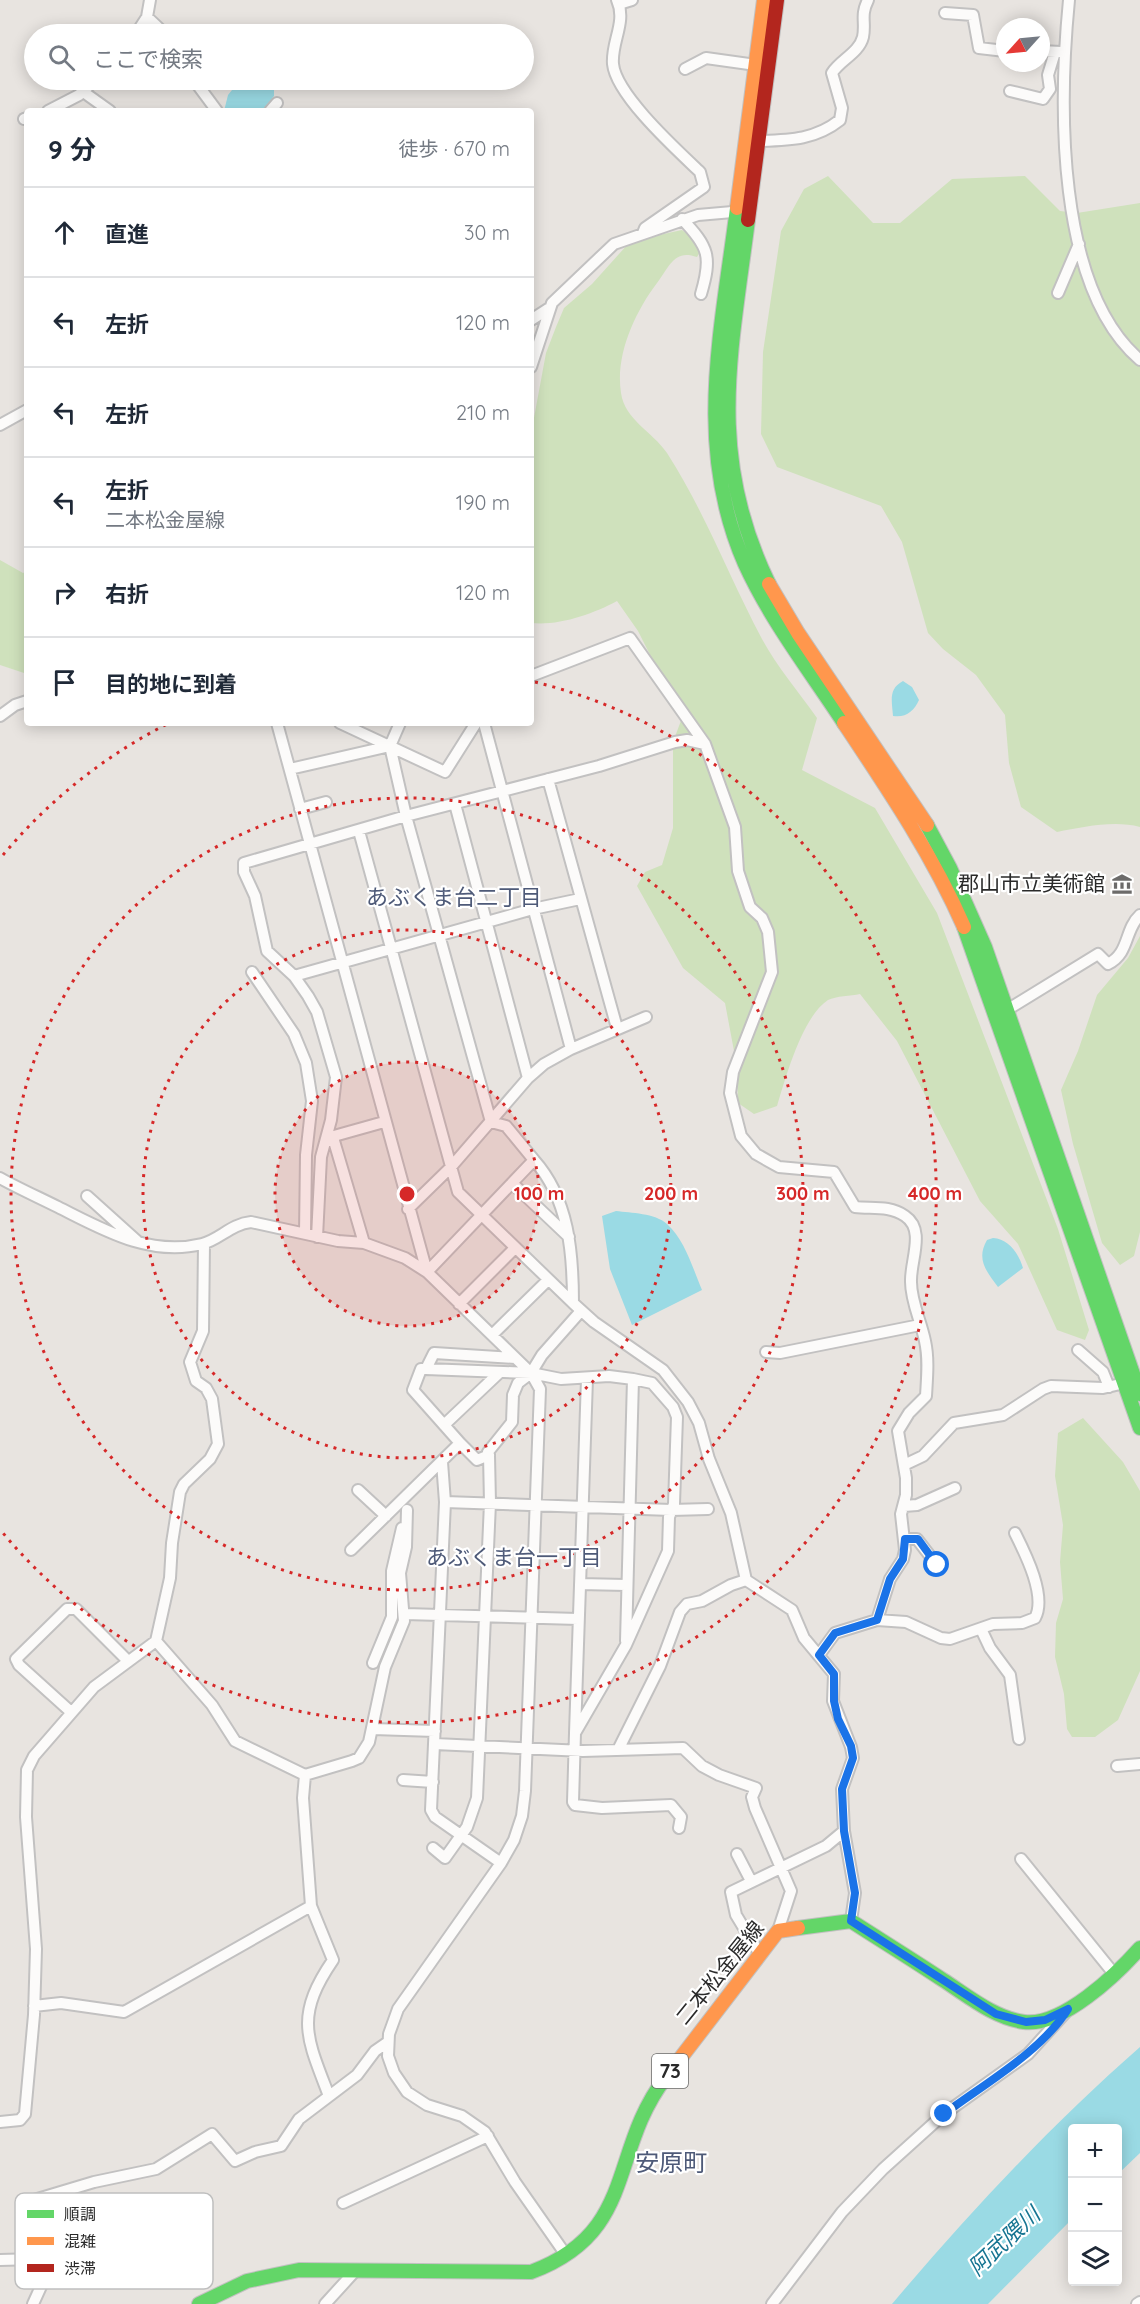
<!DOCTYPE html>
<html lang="ja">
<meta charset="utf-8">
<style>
body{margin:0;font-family:Quicksand,"Noto Sans JP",sans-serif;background:#f2f2f3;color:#1f2937}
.controls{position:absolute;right:18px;bottom:18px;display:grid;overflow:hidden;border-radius:6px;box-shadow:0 3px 15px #0003}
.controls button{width:54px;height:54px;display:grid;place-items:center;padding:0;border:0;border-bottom:2px solid #e0e1e3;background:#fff;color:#1f2937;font:30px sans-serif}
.compass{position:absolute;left:996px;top:18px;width:54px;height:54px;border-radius:50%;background:#fff;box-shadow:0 3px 15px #0003;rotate:243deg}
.stop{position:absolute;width:18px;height:18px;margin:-14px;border:4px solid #1a73e8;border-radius:50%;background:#fff}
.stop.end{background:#1a73e8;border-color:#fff;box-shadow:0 2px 6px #0008}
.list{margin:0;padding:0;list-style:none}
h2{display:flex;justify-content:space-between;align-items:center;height:78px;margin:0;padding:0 24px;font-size:26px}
h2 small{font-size:20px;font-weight:400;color:#747a83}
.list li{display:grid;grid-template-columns:39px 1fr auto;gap:18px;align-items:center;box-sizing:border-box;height:90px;padding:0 24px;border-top:2px solid #e0e1e3}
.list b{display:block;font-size:22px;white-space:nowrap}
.list p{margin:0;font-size:20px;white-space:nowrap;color:#747a83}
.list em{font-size:20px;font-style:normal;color:#747a83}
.icon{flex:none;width:33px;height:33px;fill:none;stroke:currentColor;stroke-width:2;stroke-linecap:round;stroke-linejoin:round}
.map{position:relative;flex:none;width:1140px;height:2304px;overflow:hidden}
.search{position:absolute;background:#fff;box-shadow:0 3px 15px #0003;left:24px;top:24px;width:510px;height:66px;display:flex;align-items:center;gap:15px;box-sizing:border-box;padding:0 21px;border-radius:33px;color:#747a83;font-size:22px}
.panel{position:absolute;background:#fff;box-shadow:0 3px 15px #0003;left:24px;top:108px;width:510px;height:618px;border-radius:6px}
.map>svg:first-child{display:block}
.green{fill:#cfe1bc}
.water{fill:#9adae4}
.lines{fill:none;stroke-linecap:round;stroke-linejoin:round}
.street-casing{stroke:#c2c1c1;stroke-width:14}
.fast-casing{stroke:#c2c1c1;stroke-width:16}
.slow-casing{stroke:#c2c1c1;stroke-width:16}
.jam-casing{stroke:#c2c1c1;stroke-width:16}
.street{stroke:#fcfbfa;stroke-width:10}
.fast{stroke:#63d668;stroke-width:14}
.slow{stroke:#ff974d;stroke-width:14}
.jam{stroke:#b3261e;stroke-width:14}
.route{stroke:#1a73e8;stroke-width:8}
.ring{fill:none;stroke:#d62828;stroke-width:3;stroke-dasharray:3 6}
.labels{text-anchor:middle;stroke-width:4.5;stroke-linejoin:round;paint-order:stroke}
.shield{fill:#fff;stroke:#6a6a6a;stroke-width:1.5}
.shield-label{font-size:20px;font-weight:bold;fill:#2a2a2a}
.poi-label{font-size:21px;fill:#2a2a2a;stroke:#fff;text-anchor:end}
.street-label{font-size:21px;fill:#2a2a2a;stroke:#fff}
.neighbourhood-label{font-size:22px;fill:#4e5a78;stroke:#fff}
.water-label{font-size:22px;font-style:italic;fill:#177592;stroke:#fff}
.quarter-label{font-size:24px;fill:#4e5a78;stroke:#fff}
.key{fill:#fff;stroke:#bfbfbf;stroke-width:1.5}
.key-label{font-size:16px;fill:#2a2a2a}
.centre{fill:#d62828;stroke:#fff;stroke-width:3}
.ring-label{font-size:18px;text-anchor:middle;font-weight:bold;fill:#d62828;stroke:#fff;stroke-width:4.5;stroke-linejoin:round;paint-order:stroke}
</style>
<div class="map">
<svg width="1140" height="2304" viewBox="0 0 1140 2304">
<rect width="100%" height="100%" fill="#e8e4e0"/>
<path class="green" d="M828 176 873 223H900L952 179 1025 176 1060 211 1077 213 1140 203V827C1114 820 1083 827 1057 832L1021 807 1009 763 1005 715 976 675 943 649 928 633 902 542 881 506 777 467 761 434 763 352 781 231 804 189Z
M682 230 693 238 700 252 697 257C674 249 670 266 657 283 635 312 615 355 621 393 625 420 652 431 667 453 705 512 729 577 762 639 777 667 799 692 817 718L802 770 875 808 937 913 1058 1229 1089 1330 1085 1340 1057 1330 1018 1244 980 1201 897 1041 860 994C851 996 836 996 828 1000 802 1017 786 1077 777 1106L754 1114 738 1103 737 1067 725 1003 683 968 637 886 645 872 662 865 673 828V742L682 718 638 631 617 601C593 614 559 626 531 623V434L546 353 556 327 564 308 592 284 628 244 636 240Z
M0 560 23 573 27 571V674L0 665Z
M1140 936V1232L1134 1256 1120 1265 1102 1243 1073 1144 1061 1090 1078 1051 1097 995 1128 958Z
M1083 1418 1123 1462 1140 1491V1671L1118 1720 1095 1737H1072L1067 1729 1064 1694 1055 1657 1056 1623 1063 1599 1060 1562 1063 1525 1055 1476 1058 1433Z"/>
<path class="water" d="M240 80H269L274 84V96L262 111H224L228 95Z
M903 681 912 687 919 700C914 711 906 718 893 716 892 701 888 689 903 681Z
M616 1211C631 1213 655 1213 667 1224 685 1240 693 1269 702 1290L632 1325 610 1269 602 1216Z
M993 1238C1009 1239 1019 1254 1023 1268L998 1287C986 1271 976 1259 987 1240Z
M1140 2047V2153L1118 2174V2128H1072V2219L988 2304H892C968 2214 1051 2125 1140 2047Z"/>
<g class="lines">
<g class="street-casing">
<path id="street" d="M150 0 147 17 165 34
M617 0C627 22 611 42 613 64 616 95 677 150 700 172L704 187 645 228 643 233
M1069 0C1059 102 1055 287 1140 360
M619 4 632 0
M945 13 973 15 979 48 1005 51
M136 34 147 17
M1041 51 1061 52
M685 69 706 58 756 65
M194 80 217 111
M82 91 110 111
M1010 91 1043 99 1050 89 1048 75 1055 52
M48 111 79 95 95 80
M270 111 277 103
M24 119 27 118
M758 141C789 140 815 140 840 120L842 108 832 73C840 60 859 53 863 37 866 22 860 16 868 0
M682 219C709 247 712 257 701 294
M1058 293 1079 244
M531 320 548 309
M531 367 552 303 614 244 698 215 744 211
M0 425 27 410
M531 676 630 638 705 744 735 827 738 871 750 907 762 918 768 932 772 972 733 1072 730 1093 741 1136 756 1154 779 1167 834 1172 855 1207C872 1209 889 1205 905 1216 926 1230 910 1261 911 1282 911 1302 921 1321 925 1341 929 1359 927 1378 926 1396L909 1413 898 1431 906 1478V1495L901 1514 905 1550 903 1559 890 1579 877 1620 835 1633 819 1655
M0 716 15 705 27 701
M277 723 427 1272
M340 723 445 772 476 723
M400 723 390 746 406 816 491 1122
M484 723 571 1049
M290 769 390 746
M548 779 617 1028
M455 804 528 1078
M300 809 326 802
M359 831 458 1192 573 1303
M252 972 294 1034 306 1063 312 1101 306 1155 305 1233
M294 976 533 909 580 899
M1002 1013 1098 954 1108 964C1130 953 1124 930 1140 915
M331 1141H334V1136L384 1122
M334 1141 364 1243
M534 1160C569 1199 573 1253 573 1303L594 1322 663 1370 688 1402 699 1423 709 1459 731 1513 746 1580 792 1610 804 1638 834 1674 833 1701 851 1747 853 1758 842 1789 844 1831 855 1893 851 1921
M0 1178C18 1188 38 1197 58 1207 102 1229 149 1257 202 1244 219 1240 231 1224 251 1222L338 1241 364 1243 405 1258 427 1272 531 1373 540 1389 525 1791 522 1816 514 1840 501 1863 398 2009 389 2034 388 2056 394 2073 407 2092 427 2105 462 2116 485 2132 515 2182 566 2255
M512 1183 569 1237
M87 1196 137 1241
M408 1209 451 1167 528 1078 544 1064 571 1049 646 1017
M317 1237 321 1157 331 1120 336 1077 317 1012 308 996 294 976 267 951 255 896 244 872V863L406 816 599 766 675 742 687 740 705 744
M204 1244 203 1331 190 1362 196 1381 206 1388 212 1399 218 1444 210 1459 184 1484 180 1492 172 1543 170 1578 156 1641 212 1705 235 1741 305 1775 303 1798 311 1906 333 1960C294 2017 307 2038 329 2096
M427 1272 534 1160 506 1126 491 1122
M459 1304 514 1249
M492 1335 548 1280
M1078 1350 1103 1372 1109 1387
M766 1352 780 1353 920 1325
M426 1369 531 1373 561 1379 609 1376 633 1379 626 1641
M633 1379 652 1383 673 1407 677 1417 674 1504 669 1517 668 1551 626 1645 575 1733 573 1802 575 1805 602 1808 671 1805 681 1817 679 1828
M444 1425 500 1372
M460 1443 477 1460 489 1455 488 1452 512 1422 513 1395 518 1383 531 1373 542 1355 580 1312
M442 1462 445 1502 431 1810 435 1817 501 1863
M904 1465 923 1456 954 1423 1003 1415 1043 1389 1051 1386 1103 1388 1129 1382
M358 1490 386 1516
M445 1502 671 1510 708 1509
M904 1506 917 1505 955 1488
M905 1539H917L937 1565
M351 1550 460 1443 413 1390 421 1369H426L434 1353 515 1358
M580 1584 626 1585
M405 1614 578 1619
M877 1620 906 1622 941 1638 950 1639 993 1624 1022 1623 1035 1618C1047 1596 1025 1553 1015 1533
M981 1629 990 1648 1010 1675 1019 1739
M373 1663 392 1617V1571L402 1528
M71 1712 19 1665 16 1659 67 1609H76L128 1661
M373 1729 435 1731
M575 1733 587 1379
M435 1744 583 1751 683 1748 702 1766 719 1775 756 1788 752 1797 755 1808 791 1891 778 1931
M619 1748 660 1666 680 1612 687 1604 702 1601 731 1585 746 1580
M1117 1766 1140 1764
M305 1775 352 1761 359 1758 369 1742 385 1667 404 1621 400 1573 406 1547 407 1510
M403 1780 433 1782
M433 1848 445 1858 467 1827 477 1798 490 1503 489 1455
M737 1854 751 1881
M1021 1859 1115 1975
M759 1953 736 1915 731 1892 826 1846 844 1831
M34 2006 61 2003 124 2012 311 1906
M0 2122 20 2120 25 2114 34 2015 36 1949 26 1817 27 1770 34 1756 94 1687 156 1641
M343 2203 488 2136
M0 2260 36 2259
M33 2304 43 2282 35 2253 30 2209 34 2200 94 2182 156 2169 212 2134 235 2161 255 2152 281 2146 299 2119 357 2075 375 2051 388 2042
M325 2304 356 2270
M772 2304 842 2212 883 2169 944 2114 1028 2054 1066 2012
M1137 2304 1140 2302"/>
</g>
<g class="fast-casing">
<path id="fast" d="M737 208C722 329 693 446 745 564 771 621 810 671 844 723
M748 220C731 354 706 455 769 584
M927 825 950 868 985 947 1140 1394
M964 927 1140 1428
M798 1928 851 1921C882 1941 913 1960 943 1980 968 1996 994 2018 1024 2022 1062 2027 1117 1974 1140 1948
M199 2304 247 2281 299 2270 531 2272C638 2232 608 2152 666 2077"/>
</g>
<g class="slow-casing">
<path id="slow" d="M737 208 764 0
M769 584 798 633 927 825
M844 723C888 789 932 854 964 927
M666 2077 778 1931 798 1928"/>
</g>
<g class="jam-casing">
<path id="jam" d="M748 220 777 0"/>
</g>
<use href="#street" class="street"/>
<use href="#fast" class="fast"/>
<use href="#slow" class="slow"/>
<use href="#jam" class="jam"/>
</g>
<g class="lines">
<path class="route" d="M937 1565 918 1539H905L903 1559 890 1579 877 1620 835 1633 819 1655 834 1674V1701L838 1719 851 1746 853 1758 842 1789 844 1831 855 1893 851 1921 996 2014 1026 2022 1045 2020 1068 2009C1041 2052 984 2084 944 2114"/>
</g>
<circle cx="407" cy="1194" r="132" fill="#d62828" fill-opacity=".12"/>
<g class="ring">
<circle cx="407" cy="1194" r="132"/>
<circle cx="407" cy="1194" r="264"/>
<circle cx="407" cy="1194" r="396"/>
<path d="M3 855A528 528 0 0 1 167 724M535 682A528 528 0 1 1 3 1533"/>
</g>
<defs>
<g id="museum-bare" transform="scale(1.62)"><path d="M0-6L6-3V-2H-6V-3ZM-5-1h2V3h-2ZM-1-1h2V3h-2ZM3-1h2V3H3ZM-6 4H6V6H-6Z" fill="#6c6b6a" stroke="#fff" stroke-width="2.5" paint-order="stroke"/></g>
</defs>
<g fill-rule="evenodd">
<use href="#museum-bare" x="1122" y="884"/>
</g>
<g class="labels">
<rect class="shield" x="652" y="2054" width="36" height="34" rx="4.5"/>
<g class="shield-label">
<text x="670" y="2078">73</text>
</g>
<g class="poi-label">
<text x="1105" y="891">郡山市立美術館</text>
</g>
<g class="street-label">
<text transform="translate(720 1973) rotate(-51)" y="7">二本松金屋線</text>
</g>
<g class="neighbourhood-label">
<text x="454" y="905">あぶくま台二丁目</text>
<text x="514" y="1565">あぶくま台一丁目</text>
</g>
<g class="water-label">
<text transform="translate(1004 2241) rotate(-43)" y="8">阿武隈川</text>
</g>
<g class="quarter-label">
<text x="671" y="2171">安原町</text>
</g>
</g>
<rect x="15" y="2193" width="198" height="96" rx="9" class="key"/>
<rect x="27" y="2210" width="27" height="8" fill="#63d668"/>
<rect x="27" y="2237" width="27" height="8" fill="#ff974d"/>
<rect x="27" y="2264" width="27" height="8" fill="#b3261e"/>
<g class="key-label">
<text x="64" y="2220">順調</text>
<text x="64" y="2247">混雑</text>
<text x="64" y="2274">渋滞</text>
</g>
<circle cx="407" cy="1194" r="9" class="centre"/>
<g class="ring-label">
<text x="539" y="1200">100 m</text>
<text x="671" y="1200">200 m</text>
<text x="803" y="1200">300 m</text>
<text x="935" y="1200">400 m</text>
</g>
</svg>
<div class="controls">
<button>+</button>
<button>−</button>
<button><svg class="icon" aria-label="layers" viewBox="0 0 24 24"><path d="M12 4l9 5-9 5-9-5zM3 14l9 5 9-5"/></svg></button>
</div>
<svg class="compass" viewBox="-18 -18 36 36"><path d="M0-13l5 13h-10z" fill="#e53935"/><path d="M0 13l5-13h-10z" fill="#747a83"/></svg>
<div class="stop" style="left:937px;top:1565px"></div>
<div class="stop end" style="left:944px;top:2114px"></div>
<div class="search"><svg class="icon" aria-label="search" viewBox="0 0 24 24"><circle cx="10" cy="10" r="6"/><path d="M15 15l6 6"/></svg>ここで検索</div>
<section class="panel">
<h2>9 分<small>徒歩 · 670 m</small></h2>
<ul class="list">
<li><svg class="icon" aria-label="ahead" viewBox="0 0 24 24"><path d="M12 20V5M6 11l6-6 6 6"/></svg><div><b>直進</b></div><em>30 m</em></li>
<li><svg class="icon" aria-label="left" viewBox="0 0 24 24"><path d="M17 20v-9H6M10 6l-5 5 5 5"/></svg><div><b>左折</b></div><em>120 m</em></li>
<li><svg class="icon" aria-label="left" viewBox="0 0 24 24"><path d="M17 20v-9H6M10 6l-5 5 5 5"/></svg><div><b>左折</b></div><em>210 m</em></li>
<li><svg class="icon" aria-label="left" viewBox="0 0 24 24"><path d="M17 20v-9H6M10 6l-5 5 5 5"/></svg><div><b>左折</b><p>二本松金屋線</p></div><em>190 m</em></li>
<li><svg class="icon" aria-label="right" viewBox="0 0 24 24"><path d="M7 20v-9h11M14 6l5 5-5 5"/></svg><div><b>右折</b></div><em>120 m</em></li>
<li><svg class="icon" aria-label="arrive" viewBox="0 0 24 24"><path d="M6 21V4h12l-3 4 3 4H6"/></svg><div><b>目的地に到着</b></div></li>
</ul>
</section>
</div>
